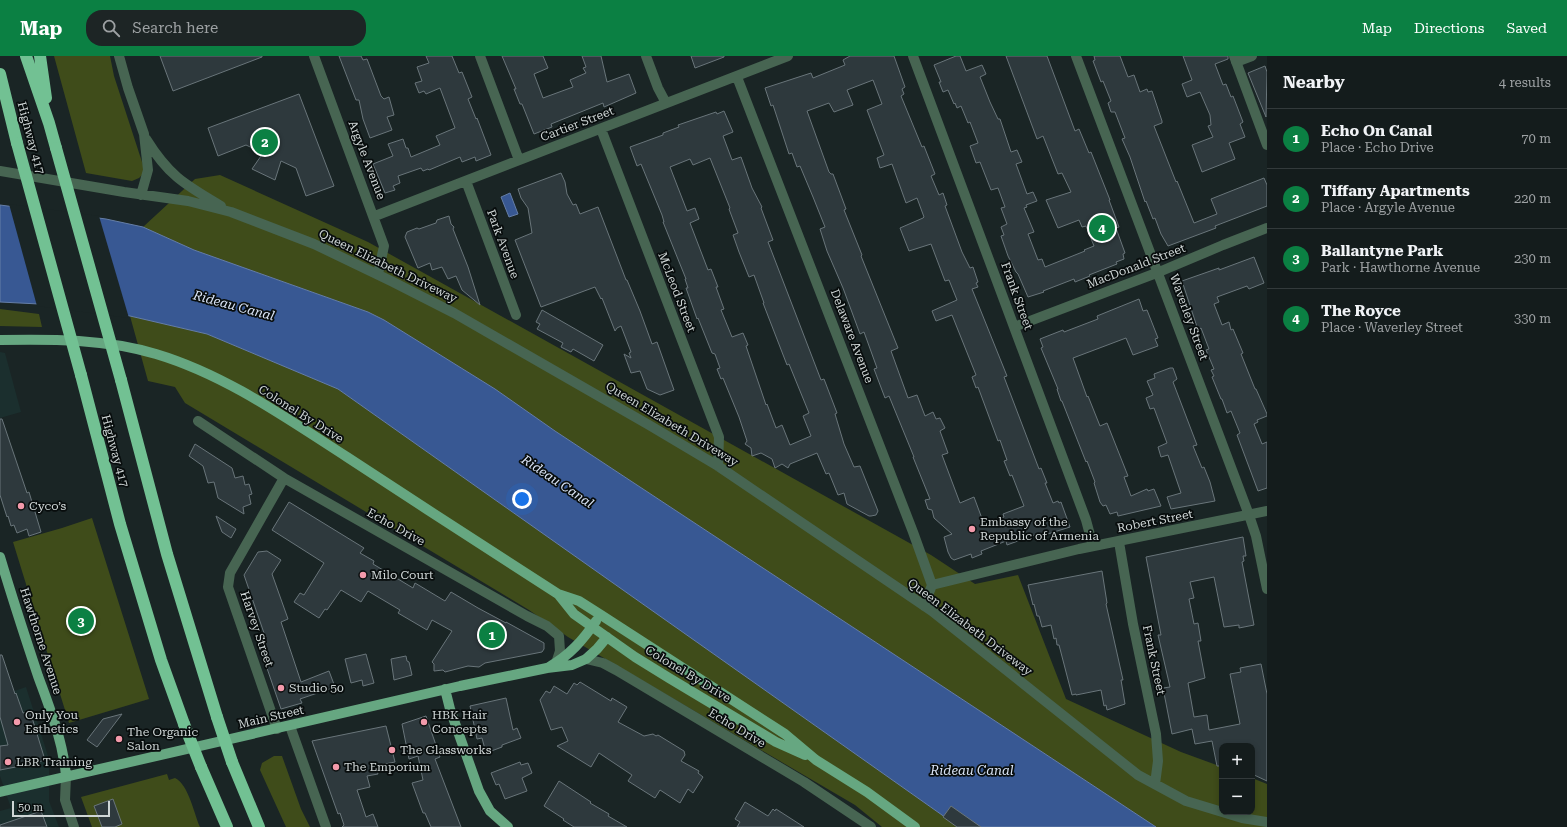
<!DOCTYPE html>
<meta charset="utf-8">
<style>
body{margin:0;font-family:"Roboto Serif",serif;background:#1d2525;color:#f1f3f6}
.controls{position:absolute;right:12px;bottom:12px;display:grid;overflow:hidden;border-radius:8px;box-shadow:0 2px 6px #0003}
.controls button{width:36px;height:36px;display:grid;place-items:center;padding:0;border:0;border-bottom:1px solid #333a3b;background:#141c1c;color:#f1f3f6;font:20px sans-serif}
.scale{position:absolute;left:12px;bottom:10px;width:98px;box-sizing:border-box;padding-left:4px;border:2px solid #cfd6d6;border-top:0;font-size:11px;line-height:14px;white-space:nowrap;color:#cfd6d6;-webkit-text-stroke:3px #080d0d;paint-order:stroke}
.you{position:absolute;left:522px;top:443px;width:14px;height:14px;margin:-10px;border:3px solid #fff;border-radius:50%;background:#1a73e8;box-shadow:0 0 0 6px #1a73e833}
.badge{display:grid;place-items:center;width:26px;height:26px;border-radius:50%;background:#0b8043;color:#fff;font-size:13px;font-weight:700}
.pin{position:absolute;translate:-50% -50%;border:2px solid #fff;box-shadow:0 1px 4px #0006}
.list{margin:0;padding:0;list-style:none}
h2{display:flex;justify-content:space-between;align-items:center;height:52px;margin:0;padding:0 16px;font-size:17px}
h2 small{font-size:13px;font-weight:400;color:#9da1a3}
.list li{display:grid;grid-template-columns:26px 1fr auto;gap:12px;align-items:center;box-sizing:border-box;height:60px;padding:0 16px;border-top:1px solid #333a3b}
.list b{display:block;font-size:15px;white-space:nowrap}
.list p{margin:0;font-size:13px;white-space:nowrap;color:#9da1a3}
.list em{font-size:13px;font-style:normal;color:#9da1a3}
.icon{flex:none;width:22px;height:22px;fill:none;stroke:currentColor;stroke-width:2;stroke-linecap:round;stroke-linejoin:round}
.map{position:relative;flex:none;width:1267px;height:771px;overflow:hidden}
header{display:flex;align-items:center;gap:24px;box-sizing:border-box;height:56px;padding:0 20px;background:#0b8043;color:#fff}
header strong{font-size:19px}
nav{display:flex;gap:22px;margin-inline-start:auto;font-size:14px}
.search{width:280px;height:36px;background:#1d2525;display:flex;align-items:center;gap:10px;box-sizing:border-box;padding:0 14px;border-radius:16px;color:#9da1a3;font-size:15px}
main{display:flex}
aside{flex:1;background:#141c1c}
.map>svg:first-child{display:block}
.built{fill:#1b2f2e}
.green{fill:#3f4c1a}
.water{fill:#385893;stroke:#657ea7}
.pier{fill:#1a2525}
.building{fill:#2e393d;stroke:#69757a;fill-rule:evenodd}
.lines{fill:none;stroke-linecap:round;stroke-linejoin:round}
.minor{stroke:#476552;stroke-width:10}
.major{stroke:#66a781;stroke-width:10}
.highway{stroke:#72c193;stroke-width:12}
.highway-bridge{stroke:#72c193;stroke-width:12}
.poi-dot{fill:#f39aab;stroke:#080d0d;stroke-width:1.5}
.labels{text-anchor:middle;stroke-width:3.5;stroke-linejoin:round;paint-order:stroke}
.street-label{font-size:12px;fill:#cfd6d6;stroke:#080d0d}
.poi-label{font-size:12px;fill:#cfd6d6;stroke:#080d0d;text-anchor:start}
.water-label{font-size:13px;font-style:italic;fill:#dae4f6;stroke:#080d0d}
</style>
<header>
<strong>Map</strong>
<div class="search"><svg class="icon" aria-label="search" viewBox="0 0 24 24"><circle cx="10" cy="10" r="6"/><path d="M15 15l6 6"/></svg>Search here</div>
<nav><a>Map</a><a>Directions</a><a>Saved</a></nav>
</header>
<main>
<div class="map">
<svg width="1267" height="771" viewBox="0 0 1267 771">
<rect width="100%" height="100%" fill="#1a2525"/>
<path class="built" d="M0 296 5 297 21 356 0 362Z
M26 631 49 703V745L59 771H0V755L11 752 0 720V640Z"/>
<path class="green" d="M54 0H110L114 20 143 109V118L139 122 132 125 86 117Z
M220 119 368 186 931 499 975 528 1018 519 1066 643 1181 696 1222 711V756H1252V722L1267 728V771H1156L555 375 495 333 384 264 368 256 194 194 143 171 195 123Z
M0 253 39 258 42 271 0 270Z
M130 260 207 278 338 333 959 771H882L855 749 568 581 529 554 185 347 175 331 148 325Z
M92 462 149 643 69 667 13 486 62 472Z
M274 700H282L301 753 310 771H286L260 714 262 707Z
M167 718 169 724 175 722C189 729 194 758 200 771H92L81 741Z"/>
<path class="water" d="M510 137 518 158 509 161 501 141Z
M0 149 106 163 143 171 194 194 368 256 384 264 495 333 555 375 1156 771H959L338 333 207 278 130 260 39 248 0 246Z"/>
<path class="pier" d="M9 148 99 160 129 262 37 250Z"/>
<path class="building" d="M160 0H262V1L173 35Z
M339 0H361L363 4 367 3 381 40 384 43 389 41 394 59 387 61 392 74 370 82 363 63 359 44H356Z
M426 0H452L459 17 462 16 472 41 468 43 476 63 477 62 491 99 476 105 475 101 462 106 460 101 429 114 428 113 423 115 421 112 398 120 400 127 393 130 395 134 385 137 373 108 393 100 388 88 403 83 406 92H408L411 101 440 89 436 80 455 72 440 32 426 38 424 35 419 37 415 27 422 25 417 11 429 7Z
M502 0H543L548 12 534 18 543 42 573 31 570 24 586 17 583 12 586 11 582 0H601L607 26 629 18 636 37 604 51 603 47 551 68 552 71 534 78 522 48H520L514 33H516Z
M691 0H724V1L695 12Z
M850 0H894L905 31 902 33 904 38 901 40 922 91 924 90 935 118 931 120 939 139 943 137 947 149 945 150 962 196 970 212 973 211 978 226 976 227 978 231 972 233 1007 320 1004 321 1039 413 1041 412 1047 427H1045L1053 447 1058 445 1059 447 1061 446 1070 471 1038 481 1037 478 1007 489 1006 485 981 495 982 498 972 502 971 498 954 504 951 502 948 496 944 481 952 478 934 462 932 454 928 453 925 444 930 443 913 401H914L889 340 885 342 874 313 877 312 864 276 860 278 843 232 827 195 820 173 825 171 813 141 800 110 797 111 792 97 789 98 773 49 771 50 765 32 811 17 813 22 845 9 843 4ZM873 24 882 48 867 54 884 99 877 102 880 112 892 108 906 147 917 142 924 161 923 162 900 172 909 195 931 188 945 225 949 224 957 244 932 255 936 265 952 259 976 319 972 321 976 332 978 331 998 385 1000 384 1007 404 1004 405 1010 420 1012 419 1024 450 1003 458 1004 461 984 468 974 441 960 447 942 399 948 397 940 375 945 372 940 362 936 363 933 356 925 360 917 339 908 342 891 295 898 292 861 200 862 199 844 154 846 153 833 118H831L829 116 807 55 829 47 834 56 853 49 847 34Z
M956 0H960L966 15 982 9 986 18 980 21 990 46 998 63H1000L1011 96 1017 94 1022 106 1016 108 1027 138 1033 136 1037 145 1026 149 1027 151 1024 152 1034 176 1028 178 1038 204 1042 203 1045 211 1085 195 1084 194 1094 190 1086 170 1082 171 1079 164 1058 172 1046 144 1071 136 1062 117 1058 118 1043 80 1037 83 1006 0H1047L1075 75 1079 73 1089 97 1091 96 1110 144H1109L1119 171 1116 172 1125 197 1123 198 1124 203 1116 206 1117 208 1089 219 1090 220 1075 226 1074 223 1043 235 1044 236 1028 241 1018 218 1016 216 1008 200 1001 180 1004 179 1001 171 1007 168 1001 152 1005 151 998 132 991 134 980 106 976 107 970 90 978 87 970 66 968 67 961 50 957 52 955 47 954 48 948 34 943 36 939 26H941L934 9Z
M1094 0H1120L1128 21 1134 19 1140 36 1147 33 1148 36 1152 35 1162 65V67L1154 70 1176 126 1177 125 1194 167 1217 158 1211 143 1264 122 1267 129V150L1215 170 1216 172 1168 190 1161 178 1155 162 1153 163 1146 145 1145 146 1130 101 1122 83 1125 82 1115 56H1111L1108 47 1111 45 1103 25 1101 26 1093 5 1095 4Z
M1183 0H1228V3L1215 8 1223 29 1226 28 1231 41 1233 40 1243 66 1240 68 1245 81 1229 87 1235 103 1202 116 1192 89 1213 81 1208 70 1211 69 1210 59 1200 36 1187 41 1182 28 1192 24Z
M1265 10 1267 16 1266 61 1248 17Z
M299 38 334 130 306 140 296 112 281 105 275 124 252 113 263 97 246 89 218 100 208 72Z
M724 55 733 76 723 80 732 104 741 101 752 132 762 151 761 152 773 184 768 186 821 324 824 323 837 357 835 358 844 388 854 411 860 410 878 455 876 459 871 460H869L847 448 844 437 838 439 829 417 826 418 817 397 790 408 788 412 782 408 775 412 772 403 761 397 752 400 751 392 745 388 747 385 739 361 723 322 721 323 717 313 720 312 715 298 712 297 698 262 697 263 686 232H688L685 223H686L663 166H664L662 159 641 108 637 110 630 91 663 79V77L679 71 678 69 716 56 717 58ZM710 102 730 152 729 153 738 177 733 179 739 196 749 221 754 219 764 247H763L787 309 789 308 809 357 803 360 811 380 790 389 782 369 776 372 767 348 766 349 746 290 748 289 743 277 732 281 721 254 724 253 716 231H718L711 213 708 214 690 167 699 163 695 152 687 155 670 111 690 103 693 109Z
M561 117 565 126 567 138 573 149 576 148 580 158 598 151 626 224H627L640 255 652 288 657 286 674 334 660 339 647 333 640 315 631 317 624 298 631 302 629 297 631 296 621 270 617 272 615 275 602 242 601 243 595 231 541 251 515 184 532 177 528 152 521 142 518 133Z
M449 160 451 168 454 171 453 173 468 211 480 249 462 234 456 220 448 223 442 211 432 214 430 207 418 212 405 181 407 176 417 172 419 173 436 167 437 164Z
M1254 201 1264 227 1249 233 1247 230 1217 241 1219 246 1214 248 1222 269 1229 266 1231 274 1233 273 1243 297 1241 298 1255 333H1256L1267 358V360L1257 364 1258 366 1254 368 1262 388 1267 386V432L1258 435 1237 379 1240 377 1231 355 1227 357 1222 343H1221L1212 321 1214 320 1211 314 1214 313 1206 294 1209 293 1201 272 1198 274 1182 225 1219 212V214Z
M1139 243 1143 255 1147 254 1158 282 1155 283 1158 290 1133 299 1126 282 1073 302 1087 341 1088 340 1100 370 1107 367 1128 420 1124 421 1131 440 1147 433 1148 435 1154 433 1161 450 1118 460 1117 456 1110 458 1106 449 1103 450 1100 446 1094 427 1095 426 1087 405 1086 406 1062 345H1061L1057 333H1058L1041 292 1043 291 1040 283 1063 274 1064 276 1098 263 1097 260Z
M542 254 603 289 594 305 573 293 571 296 561 291 563 287 537 273 540 268 536 266Z
M1170 312H1173L1177 323 1173 326 1197 389 1193 390 1202 412 1204 411 1210 426 1215 445 1171 453 1167 441 1181 437 1168 399 1161 401 1158 391 1167 387 1154 352 1150 353 1146 342 1153 339 1147 325 1155 322 1154 318Z
M0 363H2L27 437 29 436 41 476 29 480 27 473 17 477 14 469 11 470 8 460 7 461 0 439Z
M195 388 232 412 235 422 243 420 245 429 249 428 252 438 249 439 251 448 243 451 244 458 218 442 214 426 208 427 203 410 189 400Z
M289 446 364 492 360 497 374 505 373 508 413 532 415 527 445 545 451 536 478 552 506 567V566L544 587V593L542 596 485 607 479 611 468 610 445 616 443 614 434 615V608L432 606 452 575 432 564 427 574 398 557 400 554 368 535 361 546 341 534 327 554 325 553 319 562 294 546 300 537 304 539 324 507 272 474Z
M216 460 236 473 231 482 222 476Z
M1243 481 1246 500H1243L1244 505 1242 506 1254 569 1239 572V569L1224 571 1214 521 1190 526 1194 542 1189 543 1194 568 1198 567 1201 585H1198L1205 622 1188 627 1194 661 1207 659 1209 674 1240 668 1230 618 1241 616 1240 612 1261 608 1267 638V725L1252 718V690H1222V710H1217L1212 685 1195 688 1192 673 1172 678 1163 632 1170 631 1158 579H1161L1146 501Z
M267 495 281 504 272 518 288 563 281 566 301 626 329 615 335 631 300 643 302 647 281 653 257 583 265 580 244 519 258 496Z
M1102 515 1107 547 1106 548 1123 624H1121L1125 648 1107 654 1106 649 1104 650 1101 634 1076 639V638L1072 639 1059 589H1057L1056 582 1054 583 1051 569 1042 571 1039 560H1037L1034 548 1033 549 1028 529Z
M366 598 374 627 363 630 362 624 351 627 345 603Z
M0 599H2L15 638 16 637 23 657 30 655 45 704 21 711V710L0 714V690L8 689 0 661Z
M406 600 407 605 409 606 412 619 394 624 391 603Z
M580 626 611 645 612 642 627 651 618 666 644 680 653 678 656 680 658 679 684 695 685 699 681 705 699 715 698 717 703 721 693 737 688 733 680 747 660 734 655 742 628 725 632 719 599 697 591 711 557 690 568 685 562 671 551 674 540 644 546 635 550 637 554 630 567 638 574 627 577 629Z
M506 642 513 674 517 672 521 682 502 689V691L486 697 482 682 477 683 470 650Z
M122 658 97 691 87 684 103 663Z
M426 660 440 701 435 703 461 771H431L425 757H423L412 727 423 724 418 700 409 703 402 668Z
M386 670 395 706 375 710 378 718 367 720 370 731 357 734 366 761 373 758 378 771H342L344 769 340 757 338 758 312 685Z
M520 706 521 709 528 707 532 717 522 722 527 735 505 743 499 728 496 729 491 717Z
M559 725 591 746 590 747 609 758 608 760 627 771H574L563 764 564 763 544 750Z
M113 743 122 768 115 771H102L94 750Z
M745 746 768 760 773 753 775 755 776 753 804 771H737L740 766 735 763Z
M951 750 981 771H957L943 761Z
M41 755 47 771H0V769Z"/>
<g class="lines">
<path class="minor" d="M119 0 128 32 144 78 148 114 141 139
M314 0 384 190 378 218
M480 0 519 104
M646 0 658 32 666 47
M913 0 1086 464 1093 490
M1076 0 1249 459 1256 480 1267 533
M1234 0 1267 89
M1236 6 1252 0
M737 21 913 476 932 529 924 550
M601 73 719 381 718 410
M146 83C169 120 184 128 221 150
M0 115 124 136 188 145 231 156 314 188 391 225 454 257 649 369 718 410 932 555 1138 719 1186 745 1242 762 1267 766
M466 125 516 259
M375 160 788 0
M1014 271 1159 216 1223 189 1267 172
M198 365 284 422 527 560 547 570 559 580 560 595 556 607
M1119 486 1133 568 1156 678 1158 705 1155 728
M932 529 1079 493 1267 455
M586 603 603 607 616 614 804 726 871 771
M290 670 326 771
M277 673 228 531 230 517 284 422
M66 720 65 744 74 771"/>
<path class="major" d="M0 284C52 283 106 283 156 298 226 319 286 362 347 401 417 447 488 493 558 538L579 545 601 559 785 678 816 704 867 736 915 771
M0 501C12 541 25 581 38 620 50 653 63 685 66 720
M558 538 574 558 635 601 669 622 776 686 805 699
M549 611C570 599 583 584 596 565
M445 633 450 653 479 735 490 755 508 771
M0 736 460 630 547 612 572 609 586 603 597 593 607 581"/>
<path class="highway" d="M26 0 49 67 56 92
M40 0 46 42
M0 18 17 87
M81 319 120 468 161 604 184 668
M121 324 167 498 217 661
M232 706 259 771
M201 711 227 771"/>
<path class="highway-bridge" d="M17 87 81 319
M56 92 121 324
M217 661 232 706
M184 668 201 711"/>
</g>
<g class="poi-dot">
<circle cx="21" cy="450" r="4"/>
<circle cx="972" cy="473" r="4"/>
<circle cx="363" cy="519" r="4"/>
<circle cx="281" cy="632" r="4"/>
<circle cx="17" cy="666" r="4"/>
<circle cx="424" cy="666" r="4"/>
<circle cx="119" cy="683" r="4"/>
<circle cx="392" cy="694" r="4"/>
<circle cx="8" cy="706" r="4"/>
<circle cx="336" cy="711" r="4"/>
</g>
<g class="labels">
<g class="street-label">
<text transform="translate(577 68) rotate(-21)" y="4">Cartier Street</text>
<text transform="translate(31 82) rotate(75)" y="4">Highway 417</text>
<text transform="translate(367 104) rotate(69)" y="4">Argyle Avenue</text>
<text transform="translate(503 188) rotate(70)" y="4">Park Avenue</text>
<text transform="translate(388 210) rotate(26)" y="4">Queen Elizabeth Driveway</text>
<text transform="translate(1136 210) rotate(-21)" y="4">MacDonald Street</text>
<text transform="translate(677 236) rotate(69)" y="4">McLeod Street</text>
<text transform="translate(1017 240) rotate(70)" y="4">Frank Street</text>
<text transform="translate(1189 261) rotate(70)" y="4">Waverley Street</text>
<text transform="translate(852 280) rotate(69)" y="4">Delaware Avenue</text>
<text transform="translate(301 358) rotate(32)" y="4">Colonel By Drive</text>
<text transform="translate(672 368) rotate(31)" y="4">Queen Elizabeth Driveway</text>
<text transform="translate(115 395) rotate(75)" y="4">Highway 417</text>
<text transform="translate(1155 465) rotate(-11)" y="4">Robert Street</text>
<text transform="translate(396 471) rotate(29)" y="4">Echo Drive</text>
<text transform="translate(970 571) rotate(37)" y="4">Queen Elizabeth Driveway</text>
<text transform="translate(257 573) rotate(71)" y="4">Harvey Street</text>
<text transform="translate(41 585) rotate(72)" y="4">Hawthorne Avenue</text>
<text transform="translate(1154 604) rotate(78)" y="4">Frank Street</text>
<text transform="translate(688 618) rotate(31)" y="4">Colonel By Drive</text>
<text transform="translate(271 661) rotate(-13)" y="4">Main Street</text>
<text transform="translate(737 672) rotate(31)" y="4">Echo Drive</text>
</g>
<g class="poi-label">
<text x="29" y="454">Cyco’s</text>
<text x="980" y="470">Embassy of the<tspan x="980" dy="14">Republic of Armenia</tspan></text>
<text x="371" y="523">Milo Court</text>
<text x="289" y="636">Studio 50</text>
<text x="25" y="663">Only You<tspan x="25" dy="14">Esthetics</tspan></text>
<text x="432" y="663">HBK Hair<tspan x="432" dy="14">Concepts</tspan></text>
<text x="127" y="680">The Organic<tspan x="127" dy="14">Salon</tspan></text>
<text x="400" y="698">The Glassworks</text>
<text x="16" y="710">LBR Training</text>
<text x="344" y="715">The Emporium</text>
</g>
<g class="water-label">
<text transform="translate(234 249) rotate(15)" y="5">Rideau Canal</text>
<text transform="translate(558 425) rotate(34)" y="5">Rideau Canal</text>
<text x="972" y="719">Rideau Canal</text>
</g>
</g>
</svg>
<div class="controls">
<button>+</button>
<button>−</button>
</div>
<div class="scale">50 m</div>
<div class="you"></div>
<div class="pin badge" style="left:492px;top:579px">1</div>
<div class="pin badge" style="left:265px;top:86px">2</div>
<div class="pin badge" style="left:81px;top:565px">3</div>
<div class="pin badge" style="left:1102px;top:172px">4</div>
</div>
<aside>
<h2>Nearby<small>4 results</small></h2>
<ul class="list">
<li><span class="badge">1</span><div><b>Echo On Canal</b><p>Place · Echo Drive</p></div><em>70 m</em></li>
<li><span class="badge">2</span><div><b>Tiffany Apartments</b><p>Place · Argyle Avenue</p></div><em>220 m</em></li>
<li><span class="badge">3</span><div><b>Ballantyne Park</b><p>Park · Hawthorne Avenue</p></div><em>230 m</em></li>
<li><span class="badge">4</span><div><b>The Royce</b><p>Place · Waverley Street</p></div><em>330 m</em></li>
</ul>
</aside>
</main>
